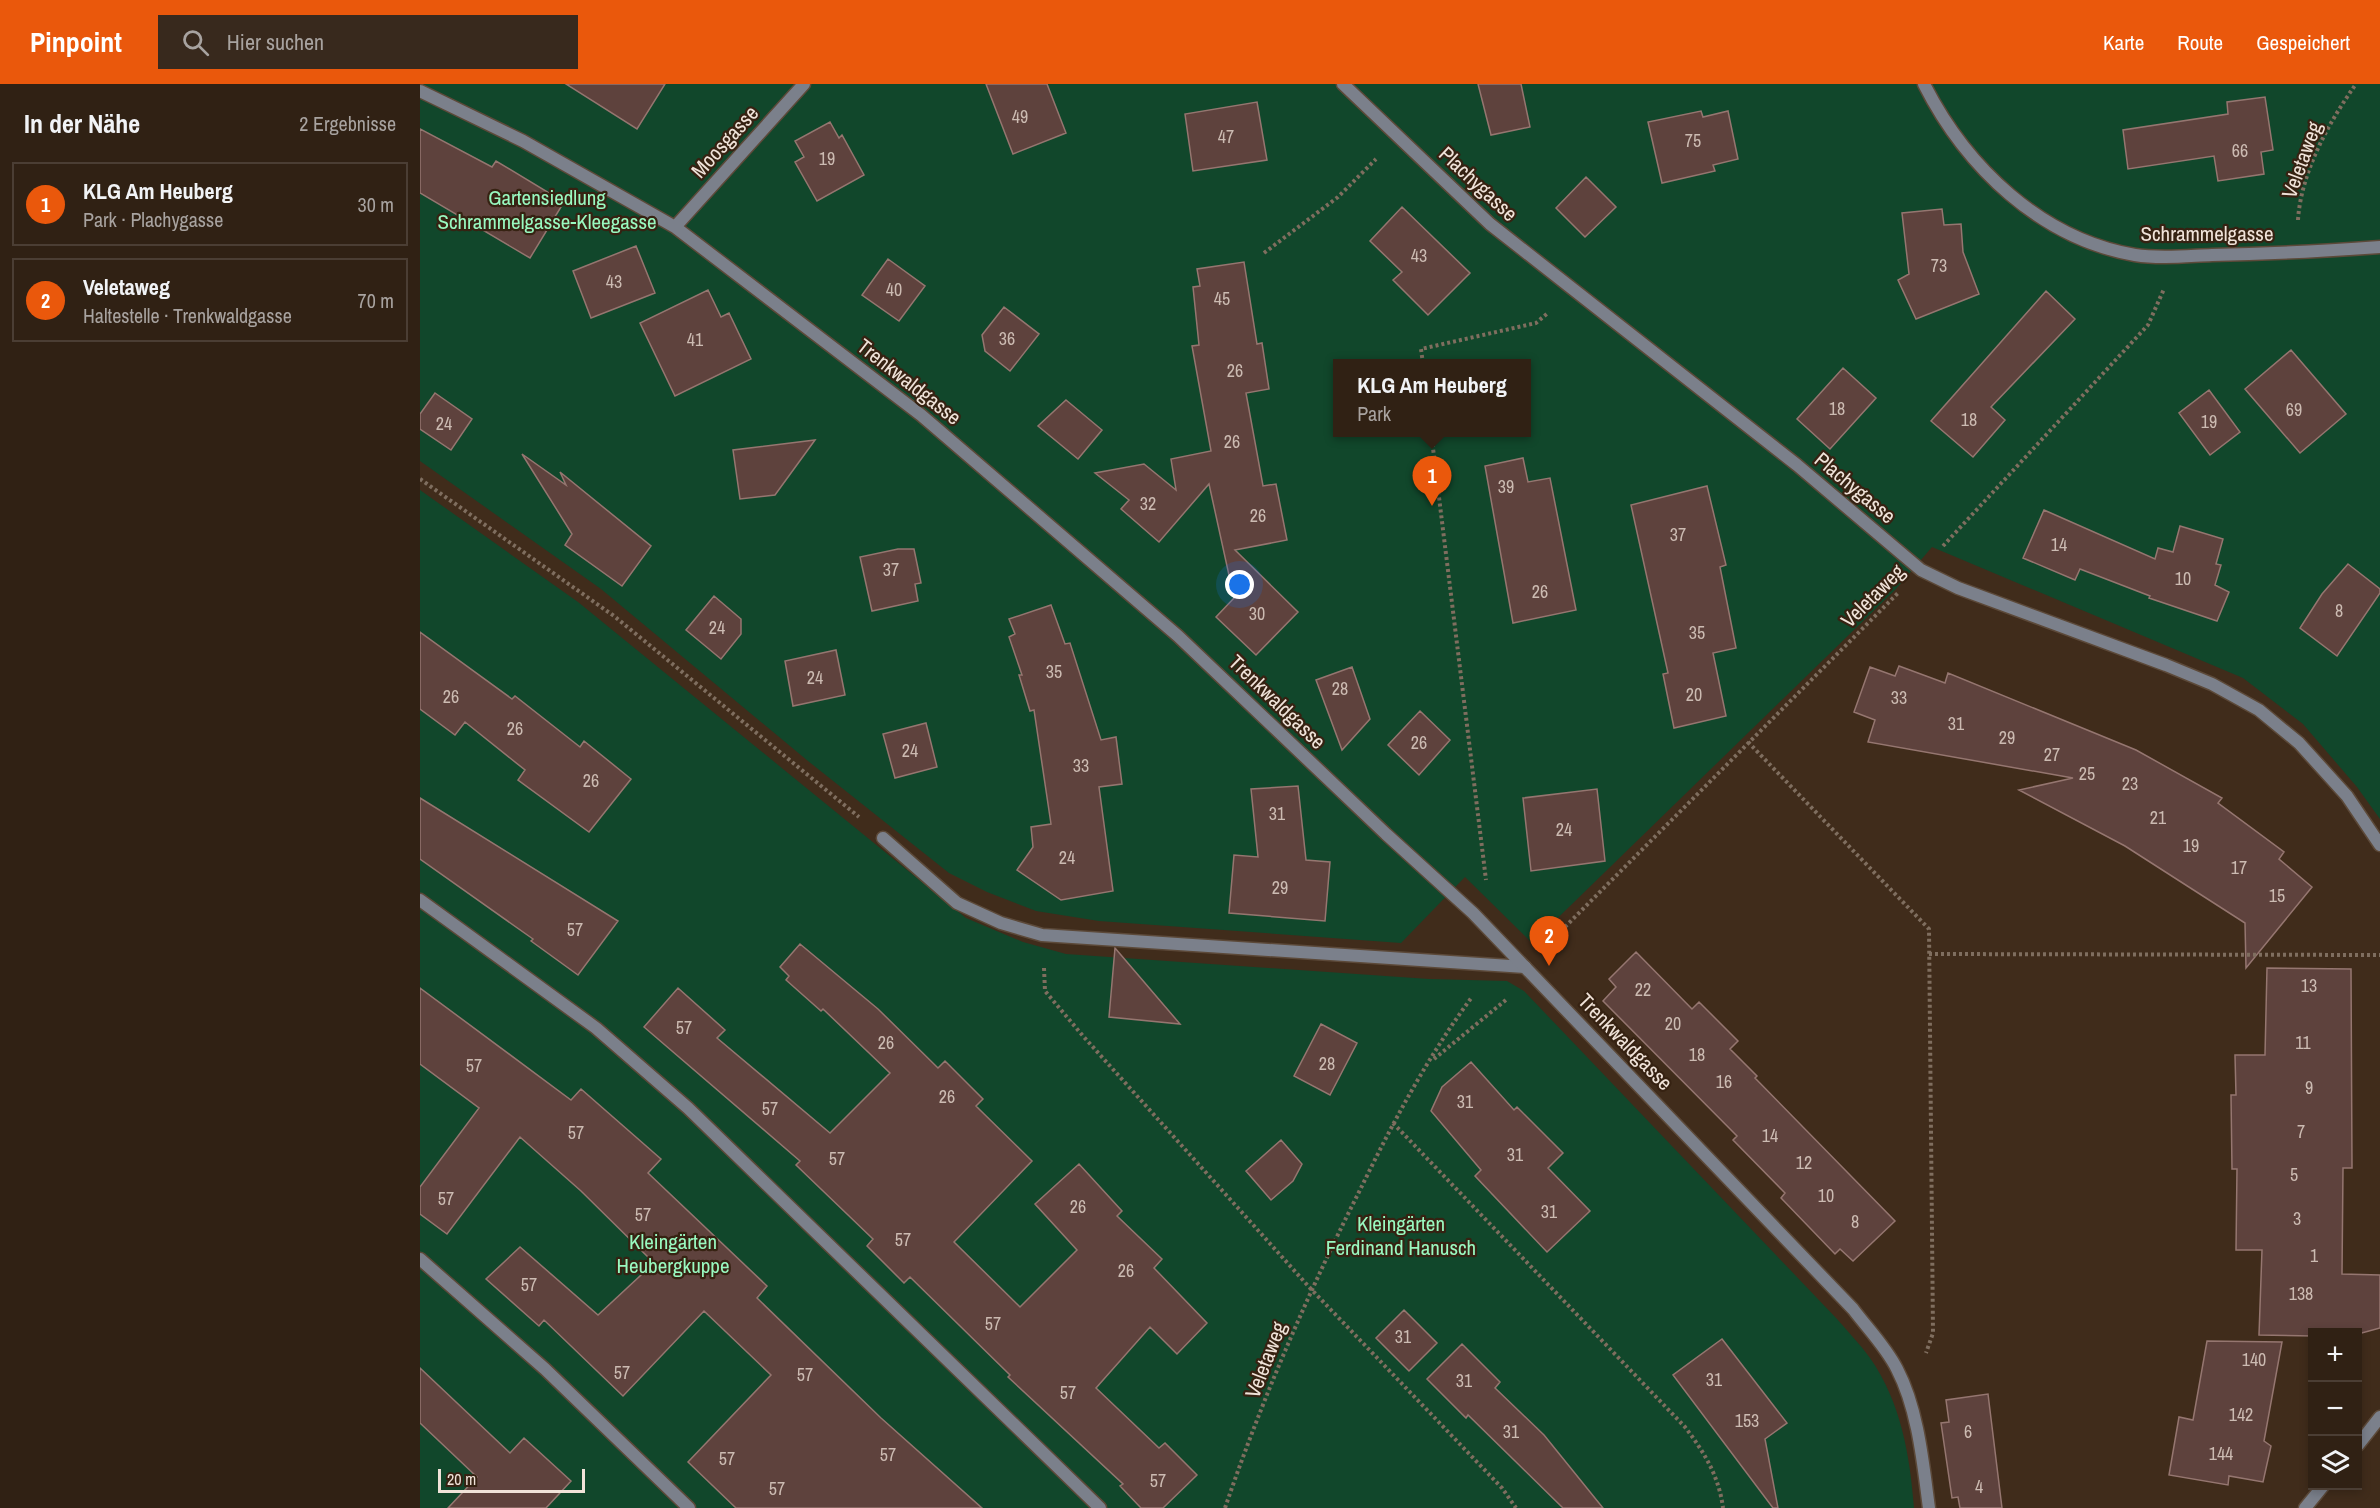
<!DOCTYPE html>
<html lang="de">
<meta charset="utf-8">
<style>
body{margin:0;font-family:"Archivo Narrow",sans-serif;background:#38291d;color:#f1f3f6}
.controls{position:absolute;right:18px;bottom:18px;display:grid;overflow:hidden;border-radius:0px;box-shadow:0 3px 9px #0003}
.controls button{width:54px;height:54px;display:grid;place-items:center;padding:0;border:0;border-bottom:2px solid #4b3e34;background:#302114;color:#f1f3f6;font:30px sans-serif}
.scale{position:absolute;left:18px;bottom:15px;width:147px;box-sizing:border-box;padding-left:6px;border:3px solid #f0e3d9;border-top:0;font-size:16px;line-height:21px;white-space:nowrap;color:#f0e3d9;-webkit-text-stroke:4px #362212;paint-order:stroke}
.you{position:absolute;left:820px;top:501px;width:21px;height:21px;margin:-15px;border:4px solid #fff;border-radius:50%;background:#1a73e8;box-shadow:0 0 0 9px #1a73e833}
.badge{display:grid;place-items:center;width:39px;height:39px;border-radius:50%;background:#ea580c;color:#fff;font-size:20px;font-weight:700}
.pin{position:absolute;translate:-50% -50px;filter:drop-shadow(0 2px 3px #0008)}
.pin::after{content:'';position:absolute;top:32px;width:21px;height:18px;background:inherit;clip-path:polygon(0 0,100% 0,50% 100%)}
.popup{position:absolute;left:913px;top:275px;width:198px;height:78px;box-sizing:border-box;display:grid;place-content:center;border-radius:0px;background:#302114;filter:drop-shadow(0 2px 4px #0005);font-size:20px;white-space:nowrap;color:#a8a3a0}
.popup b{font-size:22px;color:#f1f3f6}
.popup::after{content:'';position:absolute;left:50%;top:100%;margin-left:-12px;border:12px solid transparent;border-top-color:#302114}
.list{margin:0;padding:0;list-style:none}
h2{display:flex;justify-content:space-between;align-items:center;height:78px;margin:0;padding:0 24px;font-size:26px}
h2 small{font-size:20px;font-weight:400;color:#a8a3a0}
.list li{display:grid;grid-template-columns:39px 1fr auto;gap:18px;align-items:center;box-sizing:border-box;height:84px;margin:0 12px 12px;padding:0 12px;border:2px solid #4b3e34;border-radius:0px}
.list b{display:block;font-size:22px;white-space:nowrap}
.list p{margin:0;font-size:20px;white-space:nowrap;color:#a8a3a0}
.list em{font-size:20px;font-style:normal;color:#a8a3a0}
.icon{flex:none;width:33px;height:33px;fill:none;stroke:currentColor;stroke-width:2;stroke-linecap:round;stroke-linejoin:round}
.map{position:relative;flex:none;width:1960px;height:1424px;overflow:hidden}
header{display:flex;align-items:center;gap:36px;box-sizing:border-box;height:84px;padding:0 30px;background:#ea580c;color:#fff}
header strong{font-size:28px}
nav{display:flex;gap:33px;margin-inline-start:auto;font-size:21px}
.search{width:420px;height:54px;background:#38291d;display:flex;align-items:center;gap:15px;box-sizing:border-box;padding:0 21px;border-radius:0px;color:#a8a3a0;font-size:22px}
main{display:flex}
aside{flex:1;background:#302114}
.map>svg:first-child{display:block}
.green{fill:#11472b;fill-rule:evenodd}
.building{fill:#5e423d;stroke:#957670;stroke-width:1.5}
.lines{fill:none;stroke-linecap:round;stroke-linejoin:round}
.service-casing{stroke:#5c4939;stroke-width:15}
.minor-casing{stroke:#5c4939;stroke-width:15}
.path{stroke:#7f6e5f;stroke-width:4;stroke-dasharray:3 3;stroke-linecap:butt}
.service{stroke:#7b808b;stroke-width:12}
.minor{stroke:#7b808b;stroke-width:12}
.labels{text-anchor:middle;stroke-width:4.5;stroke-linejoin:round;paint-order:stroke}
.number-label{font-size:18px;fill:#ccbbb2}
.street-label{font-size:21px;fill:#f0e3d9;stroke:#362212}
.park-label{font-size:21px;fill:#99f9c0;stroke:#362212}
</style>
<header>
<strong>Pinpoint</strong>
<div class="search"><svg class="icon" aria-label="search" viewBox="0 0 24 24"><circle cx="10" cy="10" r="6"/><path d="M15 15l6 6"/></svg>Hier suchen</div>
<nav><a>Karte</a><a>Route</a><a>Gespeichert</a></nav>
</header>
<main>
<aside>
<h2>In der Nähe<small>2 Ergebnisse</small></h2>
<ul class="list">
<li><span class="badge">1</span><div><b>KLG Am Heuberg</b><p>Park · Plachygasse</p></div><em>30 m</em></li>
<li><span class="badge">2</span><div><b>Veletaweg</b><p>Haltestelle · Trenkwaldgasse</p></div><em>70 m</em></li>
</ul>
</aside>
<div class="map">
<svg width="1960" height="1424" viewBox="0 0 1960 1424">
<rect width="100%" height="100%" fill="#402c1b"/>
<path class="green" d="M0 0H1960V735L1937 703 1883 640 1823 594 1512 463 1476 505 1112 859 1045 793 981 859 679 837 616 827 567 808 529 789 388 677 181 505 0 377ZM918 280H1106V348H918Z
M0 406 158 518 546 834 603 858 646 870 1009 895 1087 897 1104 907 1417 1235C1428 1248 1440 1260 1450 1274 1481 1318 1490 1372 1494 1424H0Z"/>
<path class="building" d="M146 0H245L217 45Z
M566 0H627L646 49 593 70Z
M1058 0H1101L1110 43 1071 51Z
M1845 13 1853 66 1841 68 1844 90 1798 97 1794 72 1708 85 1703 46 1808 30 1807 18Z
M837 18 847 76 773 87 765 30Z
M1281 27 1283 33 1308 27 1318 75 1293 81 1295 87 1242 99 1228 38Z
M410 38 419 54 422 51 444 91 397 117 375 78 384 73 375 57Z
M0 45 72 83 76 77 144 118 110 174 0 109Z
M1166 93 1196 123 1165 153 1136 124Z
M982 123 1050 189 1008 231 973 196 982 188 950 157Z
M1522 125 1524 141 1541 140 1543 168 1559 210 1496 235 1478 196 1489 190 1482 129Z
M216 162 235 209 171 234 153 187Z
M468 175 505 202 479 237 442 211Z
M824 178 837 260 842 259 849 305 826 309 843 402 856 400 867 456 815 466 878 528 836 571 796 533 814 514 789 400 739 458 701 425 709 416 675 389 724 380 756 406 751 375 791 367 772 262 779 261 773 203 780 202 777 185Z
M288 206 301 233 309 229 331 275 255 312 220 239Z
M1626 207 1655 235 1571 323 1585 336 1553 373 1511 337Z
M584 223 619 250 590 287 565 267 562 251Z
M1871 266 1926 330 1880 369 1825 305Z
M1423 284 1456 314 1410 365 1377 335Z
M1789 306 1820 348 1790 371 1759 329Z
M15 309 52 335 31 366 0 345V330Z
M646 316 682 346 658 375 618 342Z
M395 356 355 411 320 415 313 366Z
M102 370 146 401 140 388 231 462 202 502 145 461 152 450Z
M1103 374 1108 398 1130 394 1156 526 1093 539 1065 382Z
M1287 402 1306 481 1300 483 1316 564 1293 569 1306 632 1254 644 1243 590 1248 589 1211 421Z
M1624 426 1735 475 1738 464 1753 468 1760 442 1803 455 1796 480 1801 481 1795 501 1809 508 1797 537 1729 514 1730 512 1660 485 1655 496 1603 474Z
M478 465H494L501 499 495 500 498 517 452 527 440 473Z
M1928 480 1960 505V509L1917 572 1880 544 1902 510Z
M294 512 321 535V550L301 575 266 546Z
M631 521 645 560 650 559 681 656 696 653 702 700 679 703 693 807 641 816 597 786 613 763 611 743 631 740 614 626 610 627 599 591H602L589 553 595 550 589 535Z
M0 548 92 615 95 612 160 663 164 657 211 695 169 748 98 696 105 686 45 638 35 651 0 625Z
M416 566 425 611 373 622 365 577Z
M1479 582 1525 599 1528 589 1716 666 1802 714 1798 719 1864 768 1859 775 1892 803 1826 884 1825 839 1705 762 1599 706 1653 694 1448 658 1455 636 1434 628 1450 583 1475 592Z
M932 583 950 635 922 666 896 596Z
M1000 627 1030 656 999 691 968 661Z
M506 639 517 683 475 694 463 650Z
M878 702 886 776 910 778 905 837 809 829 814 771 838 773 831 705Z
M1177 705 1185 777 1111 787 1103 714Z
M0 714 198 837 158 891 111 857 113 855 0 775Z
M380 860 458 925 518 984 525 977 563 1015 556 1022 559 1025 612 1077 534 1158 600 1223 657 1166 615 1120 659 1080 702 1127 697 1132 742 1175 734 1184 787 1239 757 1270 730 1243 676 1304 739 1364 745 1359 777 1391 743 1424H721L700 1402 703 1400 588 1293 590 1291 490 1193 484 1199 447 1162 453 1155 376 1081 380 1077 224 943 258 904 305 946 297 954 410 1049 470 989 403 925 401 927 366 896 369 892 360 883Z
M695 864 760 940 689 933Z
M1216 868 1272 925 1279 918 1318 957 1310 965 1337 992 1335 994 1475 1137 1433 1177 1420 1165 1415 1170 1361 1114 1365 1109 1313 1056 1317 1052 1183 917 1196 903 1189 895Z
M1847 884 1931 885 1932 1084H1923L1922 1190 1960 1191V1244L1938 1250 1893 1248V1252L1839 1251 1842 1166H1816L1817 1085H1812L1811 1011H1816L1815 971H1845Z
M0 904 151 1016 161 1005 241 1075 228 1089 347 1202 337 1214 461 1334 562 1424H316L268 1378 351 1291 284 1227 203 1312 124 1236 119 1242 66 1195 100 1163 178 1231 234 1179 161 1107 100 1053 27 1150 0 1130V1103L59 1024 0 980Z
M901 940 937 959 910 1011 874 992Z
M1051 978 1094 1026 1097 1023 1143 1069 1128 1084 1170 1127 1127 1168 1055 1092 1061 1086 1011 1027 1022 1003Z
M861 1056 882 1080 873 1097 851 1116 826 1087Z
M984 1226 1017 1259 989 1287 956 1254Z
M1302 1255 1367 1339 1345 1355 1358 1424H1353L1253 1291Z
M1787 1257 1862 1258 1844 1357 1851 1362 1843 1398 1809 1392 1808 1401 1749 1391 1759 1333 1773 1336Z
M1042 1260 1080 1298 1075 1304 1124 1351 1183 1424H1143L1048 1331 1046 1334 1007 1295Z
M0 1284 90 1369 104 1354 151 1397 126 1424H28L57 1393 0 1339Z
M1568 1310 1582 1424H1540L1538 1413 1532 1414 1521 1339 1529 1338 1526 1316Z"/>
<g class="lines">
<g class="service-casing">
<path id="service" d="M463 754 537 819 581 839 622 851 1105 883
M0 816 176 944 268 1024 680 1424
M0 1175 125 1285 269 1424"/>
</g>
<g class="minor-casing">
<path id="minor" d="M923 0 1070 140 1377 381 1501 486 1538 504 1746 581 1792 600 1839 626 1879 659 1927 712 1960 761
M1504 0C1546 83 1621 155 1715 171 1740 175 1767 172 1792 171 1848 170 1904 167 1960 163
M0 7 103 57 255 143 501 331 758 552 966 750 1053 829 1433 1225C1448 1245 1466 1263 1477 1285 1498 1325 1503 1379 1509 1424
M255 143 384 0
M1938 1361 1960 1333
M1885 1424 1903 1402"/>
</g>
<path class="path" d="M1878 136C1881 88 1909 38 1936 0
M844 169 918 113 956 75
M1003 280 1001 265 1116 239 1129 228
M1011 348 1066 796
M0 395 194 532 439 733
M1523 462 1728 241 1744 205
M1328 658 1509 845 1513 1249 1506 1269
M1128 860 1478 509
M1509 870 1960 871
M624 884 625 907 663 952 890 1204 1082 1404 1096 1424
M1014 975 1087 915
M973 1039 1265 1343C1284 1368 1299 1392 1303 1424
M805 1424C842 1315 888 1209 940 1106 972 1040 1008 972 1052 913"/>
<use href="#service" class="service"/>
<use href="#minor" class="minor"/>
</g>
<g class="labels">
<g class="number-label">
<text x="600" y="39">49</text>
<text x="806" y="59">47</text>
<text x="1273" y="63">75</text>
<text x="1820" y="73">66</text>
<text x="407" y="81">19</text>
<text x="999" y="178">43</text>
<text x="1519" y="188">73</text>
<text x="194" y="204">43</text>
<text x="474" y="212">40</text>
<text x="802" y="221">45</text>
<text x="587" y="261">36</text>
<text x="275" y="262">41</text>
<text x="815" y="293">26</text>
<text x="1417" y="331">18</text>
<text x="1874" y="332">69</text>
<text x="1549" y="342">18</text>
<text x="1789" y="344">19</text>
<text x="24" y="346">24</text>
<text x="812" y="364">26</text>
<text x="1086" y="409">39</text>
<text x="728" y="426">32</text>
<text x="838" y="438">26</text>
<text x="1258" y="457">37</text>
<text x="1639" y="467">14</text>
<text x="471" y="492">37</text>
<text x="1763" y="501">10</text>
<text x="1120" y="514">26</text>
<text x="1919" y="533">8</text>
<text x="837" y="536">30</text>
<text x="297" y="550">24</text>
<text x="1277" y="555">35</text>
<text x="634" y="594">35</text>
<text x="395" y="600">24</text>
<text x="920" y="611">28</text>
<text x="1274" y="617">20</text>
<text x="31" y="619">26</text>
<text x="1479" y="620">33</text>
<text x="1536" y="646">31</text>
<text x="95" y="651">26</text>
<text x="1587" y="660">29</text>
<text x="999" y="665">26</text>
<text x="490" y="673">24</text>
<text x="1632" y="677">27</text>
<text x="661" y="688">33</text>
<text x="1667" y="696">25</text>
<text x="171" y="703">26</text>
<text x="1710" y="706">23</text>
<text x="857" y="736">31</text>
<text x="1738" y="740">21</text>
<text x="1144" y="752">24</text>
<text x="1771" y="768">19</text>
<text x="647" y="780">24</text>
<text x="1819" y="790">17</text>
<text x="860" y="810">29</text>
<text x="1857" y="818">15</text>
<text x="155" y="852">57</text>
<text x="1889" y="908">13</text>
<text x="1223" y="912">22</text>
<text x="1253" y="946">20</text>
<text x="264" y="950">57</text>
<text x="466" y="965">26</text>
<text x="1883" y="965">11</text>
<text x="1277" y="977">18</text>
<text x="907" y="986">28</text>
<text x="54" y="988">57</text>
<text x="1304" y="1004">16</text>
<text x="1889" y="1010">9</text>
<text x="527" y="1019">26</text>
<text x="1045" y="1024">31</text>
<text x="350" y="1031">57</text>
<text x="1881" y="1054">7</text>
<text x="156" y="1055">57</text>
<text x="1350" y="1058">14</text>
<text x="1095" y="1077">31</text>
<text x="417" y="1081">57</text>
<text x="1384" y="1085">12</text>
<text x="1874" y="1097">5</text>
<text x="1406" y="1118">10</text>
<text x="26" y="1121">57</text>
<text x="658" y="1129">26</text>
<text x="1129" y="1134">31</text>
<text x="223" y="1137">57</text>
<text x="1877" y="1141">3</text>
<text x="1435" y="1144">8</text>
<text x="483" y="1162">57</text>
<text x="1894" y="1178">1</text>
<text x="706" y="1193">26</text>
<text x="109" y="1207">57</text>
<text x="1881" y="1216">138</text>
<text x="573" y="1246">57</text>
<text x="983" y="1259">31</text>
<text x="1834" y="1282">140</text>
<text x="202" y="1295">57</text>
<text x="385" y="1297">57</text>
<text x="1294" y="1302">31</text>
<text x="1044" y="1303">31</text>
<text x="648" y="1315">57</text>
<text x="1821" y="1337">142</text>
<text x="1327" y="1343">153</text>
<text x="1091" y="1354">31</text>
<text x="1548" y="1354">6</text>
<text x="1801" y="1376">144</text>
<text x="468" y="1377">57</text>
<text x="307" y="1381">57</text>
<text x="738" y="1403">57</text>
<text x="1559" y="1409">4</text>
<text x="357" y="1411">57</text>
</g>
<g class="street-label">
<text transform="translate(305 58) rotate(-48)" y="7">Moosgasse</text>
<text transform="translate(1882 76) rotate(-70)" y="7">Veletaweg</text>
<text transform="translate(1058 100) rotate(43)" y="7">Plachygasse</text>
<text x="1787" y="157">Schrammelgasse</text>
<text transform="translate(489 298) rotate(38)" y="7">Trenkwaldgasse</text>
<text transform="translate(1435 404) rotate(40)" y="7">Plachygasse</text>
<text transform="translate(1453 512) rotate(-45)" y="7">Veletaweg</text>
<text transform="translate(857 618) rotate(44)" y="7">Trenkwaldgasse</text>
<text transform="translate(1205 958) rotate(46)" y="7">Trenkwaldgasse</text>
<text transform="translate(846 1276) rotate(-69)" y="7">Veletaweg</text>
</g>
<g class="park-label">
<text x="127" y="121">Gartensiedlung<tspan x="127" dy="24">Schrammelgasse-Kleegasse</tspan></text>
<text x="981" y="1147">Kleingärten<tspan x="981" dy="24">Ferdinand Hanusch</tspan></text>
<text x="253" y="1165">Kleingärten<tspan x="253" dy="24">Heubergkuppe</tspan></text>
</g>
</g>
</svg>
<div class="controls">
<button>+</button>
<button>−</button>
<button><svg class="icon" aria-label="layers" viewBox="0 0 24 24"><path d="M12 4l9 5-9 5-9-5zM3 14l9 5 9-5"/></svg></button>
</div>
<div class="scale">20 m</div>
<div class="you"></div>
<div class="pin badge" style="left:1012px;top:422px">1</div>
<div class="popup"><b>KLG Am Heuberg</b>Park</div>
<div class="pin badge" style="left:1129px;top:882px">2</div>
</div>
</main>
